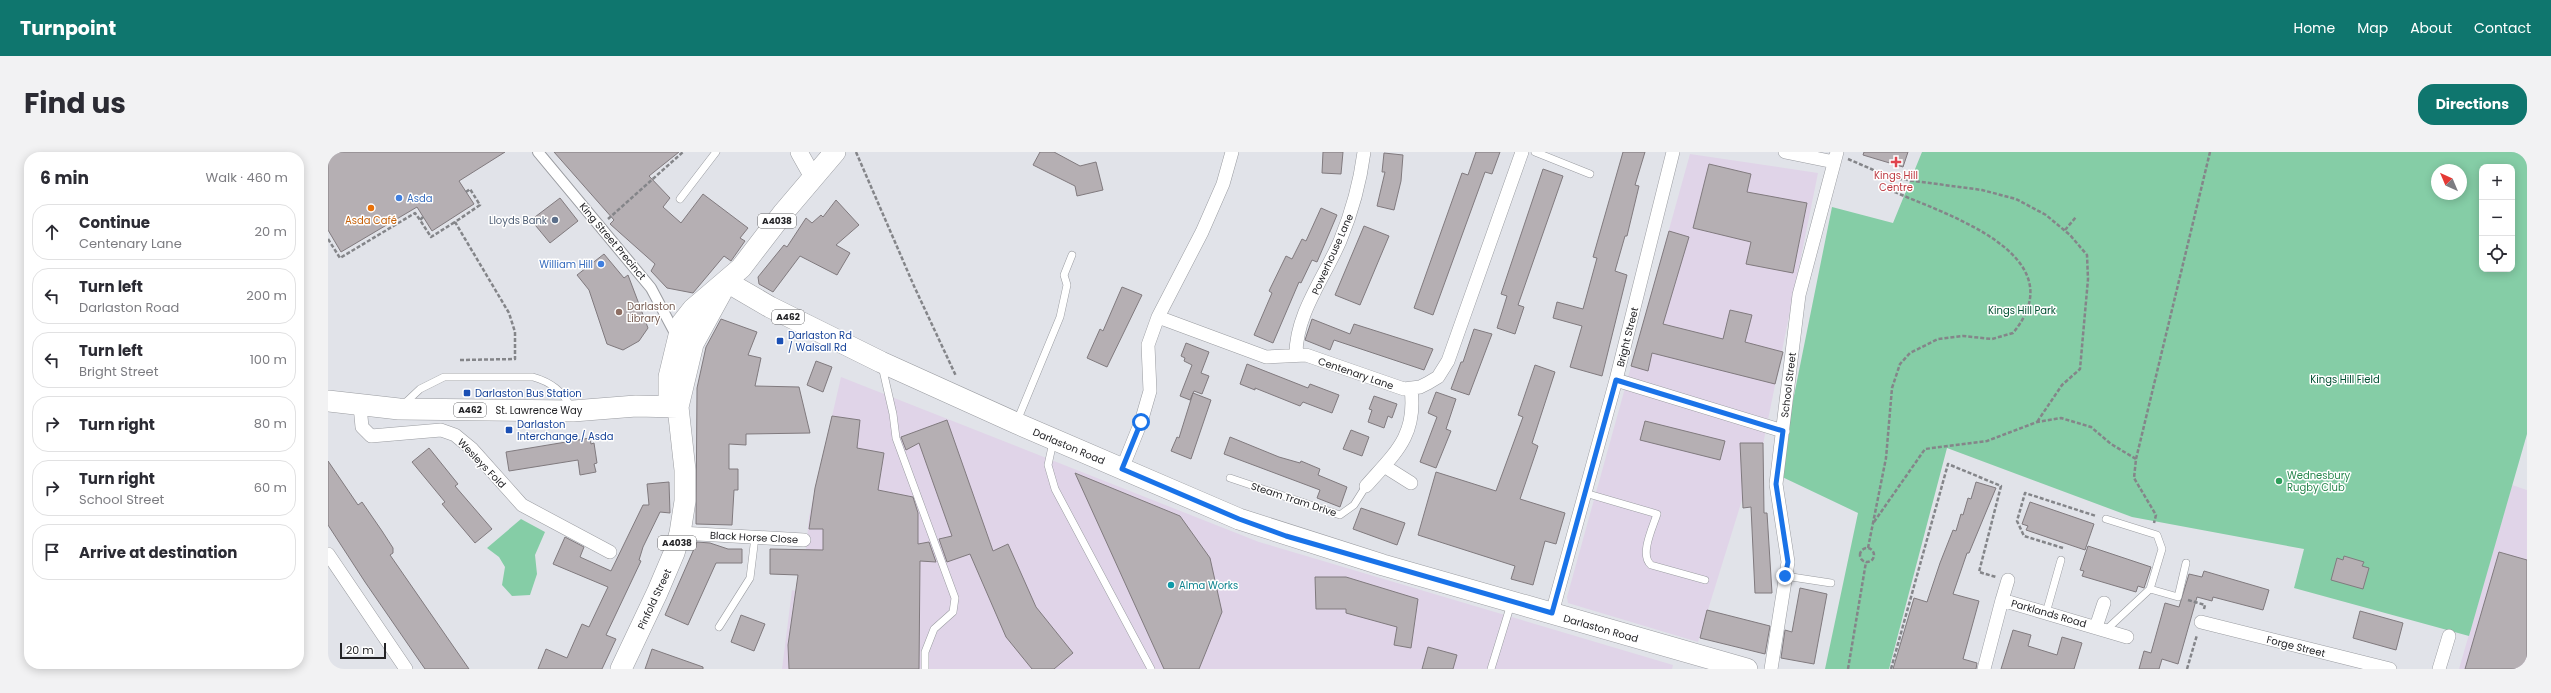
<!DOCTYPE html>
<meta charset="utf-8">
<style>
body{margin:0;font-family:Poppins,sans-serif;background:#f2f2f3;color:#2b2b33}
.controls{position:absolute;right:12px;top:12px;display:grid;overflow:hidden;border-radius:8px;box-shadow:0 2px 10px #0003}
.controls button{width:36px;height:36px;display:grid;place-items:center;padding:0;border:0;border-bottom:1px solid #e1e1e2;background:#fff;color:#2b2b33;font:20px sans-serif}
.compass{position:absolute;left:2103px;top:12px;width:36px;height:36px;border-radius:50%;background:#fff;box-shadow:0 2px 10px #0003;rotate:316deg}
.scale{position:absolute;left:12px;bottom:10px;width:46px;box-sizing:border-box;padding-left:4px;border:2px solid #242427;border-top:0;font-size:11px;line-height:14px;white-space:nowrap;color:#242427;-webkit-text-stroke:3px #fff;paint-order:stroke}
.stop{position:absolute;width:12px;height:12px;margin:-9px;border:3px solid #1a73e8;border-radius:50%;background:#fff}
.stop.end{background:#1a73e8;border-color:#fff;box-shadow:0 1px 4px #0008}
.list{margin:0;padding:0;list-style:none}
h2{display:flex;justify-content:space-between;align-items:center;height:52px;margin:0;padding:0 16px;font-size:17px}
h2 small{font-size:13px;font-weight:400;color:#7c7c81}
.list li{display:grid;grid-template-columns:26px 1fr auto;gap:12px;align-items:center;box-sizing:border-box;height:56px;margin:0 8px 8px;padding:0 8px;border:1px solid #e1e1e2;border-radius:16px}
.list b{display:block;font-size:15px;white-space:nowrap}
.list p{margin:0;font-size:13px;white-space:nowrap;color:#7c7c81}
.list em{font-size:13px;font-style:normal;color:#7c7c81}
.icon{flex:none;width:22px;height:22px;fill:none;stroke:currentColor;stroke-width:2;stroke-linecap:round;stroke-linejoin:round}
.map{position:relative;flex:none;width:2199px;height:517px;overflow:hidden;border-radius:16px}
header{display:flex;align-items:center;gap:24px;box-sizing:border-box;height:56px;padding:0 20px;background:#0f766e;color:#fff}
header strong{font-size:19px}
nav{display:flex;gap:22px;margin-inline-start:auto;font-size:14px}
.intro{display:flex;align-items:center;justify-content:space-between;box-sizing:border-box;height:96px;padding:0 24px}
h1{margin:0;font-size:28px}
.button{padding:10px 18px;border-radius:16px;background:#0f766e;color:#fff;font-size:14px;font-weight:700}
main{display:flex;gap:24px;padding:0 24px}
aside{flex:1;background:#fff;border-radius:16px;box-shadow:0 2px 10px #0003}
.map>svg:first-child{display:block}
.industrial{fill:#e0d4e8}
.green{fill:#85cda6;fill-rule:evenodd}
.building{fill:#b5afb3;stroke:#807a7e}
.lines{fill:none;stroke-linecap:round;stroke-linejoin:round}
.service-casing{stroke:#9a9ca1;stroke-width:8}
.pedestrian-casing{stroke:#9a9ca1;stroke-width:12}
.minor-casing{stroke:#9a9ca1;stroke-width:14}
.tertiary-casing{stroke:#9a9ca1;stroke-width:18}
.primary-casing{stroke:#9a9ca1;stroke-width:22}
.path{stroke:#848589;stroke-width:2.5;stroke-dasharray:4 2;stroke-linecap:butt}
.service{stroke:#fff;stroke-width:7}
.pedestrian{stroke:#fff;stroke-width:10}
.minor{stroke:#fff;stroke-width:13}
.tertiary{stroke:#fff;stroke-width:17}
.primary{stroke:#fff;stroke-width:21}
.route{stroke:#1a73e8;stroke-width:5}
.health-dot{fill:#e0444e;stroke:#fff;stroke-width:1.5}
.shop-dot{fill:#3f7fe0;stroke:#fff;stroke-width:1.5}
.food-dot{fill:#e8710a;stroke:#fff;stroke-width:1.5}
.service-dot{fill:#5c6f8a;stroke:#fff;stroke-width:1.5}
.education-dot{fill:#8d6e63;stroke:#fff;stroke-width:1.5}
.transit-dot{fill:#1a4fb4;stroke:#fff;stroke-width:1.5}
.leisure-dot{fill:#2e9e5b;stroke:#fff;stroke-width:1.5}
.culture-dot{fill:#0f9aa8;stroke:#fff;stroke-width:1.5}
.labels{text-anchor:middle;stroke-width:3;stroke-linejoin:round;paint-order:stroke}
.shield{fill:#fff;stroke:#666668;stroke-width:1}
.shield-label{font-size:9px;font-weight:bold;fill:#242427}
.health-label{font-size:10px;fill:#be3a42;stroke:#fff}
.shop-label{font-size:10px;fill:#366cbe;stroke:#fff;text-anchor:start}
.food-label{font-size:10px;fill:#c56008;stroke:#fff}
.service-label{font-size:10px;fill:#4e5e75;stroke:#fff;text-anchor:end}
.street-label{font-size:10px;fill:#242427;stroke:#fff}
.education-label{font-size:10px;fill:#785e54;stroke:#fff;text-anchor:start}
.park-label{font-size:10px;fill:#025032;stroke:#fff}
.transit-label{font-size:10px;fill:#164399;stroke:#fff;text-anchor:start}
.leisure-label{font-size:10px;fill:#27864d;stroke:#fff;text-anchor:start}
.culture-label{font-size:10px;fill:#0d838f;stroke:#fff;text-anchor:start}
</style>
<header>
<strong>Turnpoint</strong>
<nav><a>Home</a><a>Map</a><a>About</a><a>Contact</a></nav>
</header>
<div class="intro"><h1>Find us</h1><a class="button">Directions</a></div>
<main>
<aside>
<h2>6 min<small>Walk · 460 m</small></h2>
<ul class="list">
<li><svg class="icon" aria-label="ahead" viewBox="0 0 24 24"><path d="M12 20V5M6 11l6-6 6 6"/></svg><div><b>Continue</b><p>Centenary Lane</p></div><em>20 m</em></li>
<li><svg class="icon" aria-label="left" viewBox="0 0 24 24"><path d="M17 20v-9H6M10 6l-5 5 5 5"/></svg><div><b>Turn left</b><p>Darlaston Road</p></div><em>200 m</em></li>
<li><svg class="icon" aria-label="left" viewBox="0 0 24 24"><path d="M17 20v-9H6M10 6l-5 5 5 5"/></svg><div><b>Turn left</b><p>Bright Street</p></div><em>100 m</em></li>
<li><svg class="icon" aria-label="right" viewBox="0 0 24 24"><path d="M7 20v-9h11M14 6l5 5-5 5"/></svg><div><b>Turn right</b></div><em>80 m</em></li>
<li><svg class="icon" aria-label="right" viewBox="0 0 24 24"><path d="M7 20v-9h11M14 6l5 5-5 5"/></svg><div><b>Turn right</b><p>School Street</p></div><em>60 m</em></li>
<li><svg class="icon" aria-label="arrive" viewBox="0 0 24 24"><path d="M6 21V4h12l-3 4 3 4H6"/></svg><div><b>Arrive at destination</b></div></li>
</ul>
</aside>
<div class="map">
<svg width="2199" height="517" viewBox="0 0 2199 517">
<rect width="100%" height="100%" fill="#e1e3e9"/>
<path class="industrial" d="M1362 2 1490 21 1429 322 1430 346 1414 348 1370 490 1240 451 1239 445Z
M513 225 931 390 1345 513 1344 517H454L464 438 474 442 481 365Z
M2184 333 2199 338V517H2131Z"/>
<path class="green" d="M1594 0H2199V282L2141 484 1966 436 1976 397 1804 365 1619 296 1561 517H1497L1530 361 1450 323 1504 55 1565 71ZM2154 15H2184V117H2154ZM2109 18H2133V42H2109Z
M193 367 217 380 207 403 209 422 202 443 184 444 174 433 177 415 171 405 159 396Z"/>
<path class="building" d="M0 0H177L131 29 146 52 104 79 89 55 13 100 0 78Z
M226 0H351L321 24 342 46 335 55 353 71 375 42 420 76 412 86 417 89 403 109 396 104 365 141 339 136 323 119 327 112 282 72 286 68Z
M712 0H726L752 14 768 10 775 38 749 44 747 34 705 13Z
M995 0H1015L1013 22 994 21Z
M1148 0H1172L1164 22 1157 20 1105 163 1086 156 1134 21 1140 23Z
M1295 0H1317L1307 33 1311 34 1299 84H1297L1287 119 1299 123 1274 224 1242 215 1254 174 1225 166 1229 150 1255 157 1269 106 1265 105Z
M1536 0H1580L1575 15 1535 3Z
M1056 1 1075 3 1073 29 1066 58 1049 54 1057 20H1054Z
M1381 12 1423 22 1419 40 1479 51 1465 121 1418 112 1423 90 1365 76Z
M1215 17 1235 24 1190 153 1196 155 1187 182 1169 176 1179 144 1173 142Z
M232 46 250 69 222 91 203 68Z
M508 48 531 73 508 93 522 101 509 123 472 104 445 140 431 132 430 125 456 93 459 95 478 66 484 71 493 63 495 65Z
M993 56 1009 63 989 110 984 108 973 131 971 130 945 191 926 183 944 141 941 139 958 104 964 107 974 87 978 89Z
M1036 74 1061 84 1032 153 1007 143Z
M1341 79 1361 85 1335 172 1395 187 1402 158 1424 163 1417 190 1455 200 1447 232 1324 201 1320 219 1303 214Z
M276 102 296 126 300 123 320 176 311 189 295 198 279 192 261 138 249 123Z
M794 135 814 143 779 215 759 206 772 177 775 179Z
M393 167 429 180 420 203 433 206 427 234 471 235 482 281 418 282V293L401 292V317H410V338H406L404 373 368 372 369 236 378 195Z
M984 167 1022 182 1026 172 1105 197 1096 218 1006 188 1002 198 977 188Z
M1146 177 1164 182 1141 243 1123 237 1133 210H1135Z
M858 191 881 200 873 221 881 224 874 242 866 239 862 248 852 244 864 213 856 209 857 206 853 204Z
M488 209 504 215 495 240 479 233Z
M919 212 980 236 982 232 1011 243 1004 261 975 250 972 254 927 236V238L912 232Z
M1207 213 1227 220 1204 291 1210 294 1192 347 1237 361 1228 392 1217 389 1205 433 1183 427 1187 414 1090 383 1108 320 1168 339 1195 265 1190 263Z
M1108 240 1128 247 1118 277 1123 279 1108 316 1092 310 1109 265 1100 261Z
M865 241 883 248 863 307 843 299 849 285 851 286Z
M1046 244 1069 252 1064 266 1060 264 1056 276 1040 270 1044 258 1041 257Z
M504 264 532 268 529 296 556 301 550 338 585 345 590 361V392L601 390 608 410 592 409 591 517H461L460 493 470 423 442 422V397L495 398V377H481L487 336Z
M619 268 665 399 680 392 708 455 745 501 726 517H704L678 485 642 402 619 410 611 387 624 384 591 291 578 298 573 285Z
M1317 269 1397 289 1392 308 1312 288Z
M1023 278 1041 285 1034 304 1015 297Z
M902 285 951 305 972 311 973 309 992 317 990 323 1019 335 1012 355 989 346 992 338 896 302Z
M262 286 263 292 266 291 269 311 266 312 268 320 252 323 250 308 181 319 178 300Z
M1412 291H1435L1436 361H1439L1444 441H1427L1423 355 1415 356Z
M101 296 130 332 127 334 164 377 147 391 114 352 117 350 84 310Z
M0 309 30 353 34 350 54 379 65 396V401L62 403 141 517H97L37 430 0 373Z
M747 321 852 364 882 406 894 460 871 517H836Z
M341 330 342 361 332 360 315 395 311 408 313 409 278 483 288 487 274 517H210L218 497 239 506 254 472 261 475 280 435 225 412 237 385 256 395 252 405 283 419 315 353H321L319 332Z
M1648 330 1668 336 1641 401H1639L1625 442 1651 449 1635 507 1649 511 1648 517H1565L1586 446 1599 450 1612 411 1625 378 1628 379 1633 362 1635 363 1640 346 1643 347Z
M1702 350 1766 372 1757 398 1698 378 1700 374 1694 372Z
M1033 356 1077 371 1069 393 1025 377Z
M369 390 382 391 400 397H414V411H388L360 473 337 463Z
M1760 394 1823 415 1816 436 1810 434 1808 440 1754 424 1756 419 1752 418Z
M2171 400 2199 408V517H2137Z
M2016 404 2036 410 2034 414 2041 416 2035 437 2003 428 2009 406 2015 408Z
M1876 419 1941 438 1935 458 1885 445 1884 449 1869 445 1850 512 1834 507 1831 517H1811L1816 499 1823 501 1837 451 1851 455 1861 422 1874 425Z
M987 425H1018L1090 447 1083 496 1066 493 1069 475 1018 461V457H988Z
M1472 436 1499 442 1486 512 1453 506 1457 478 1464 480Z
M1379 458 1442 474 1437 502 1372 486Z
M2032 459 2075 471 2068 498 2025 486Z
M413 463 437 472 426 499 403 490Z
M1685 478 1703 483 1700 494 1729 503 1734 485 1754 491 1746 517H1673Z
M1100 495 1129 503 1125 517H1094Z
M324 497 375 515V517H317Z"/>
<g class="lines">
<g class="service-casing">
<path id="service" d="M1207 0 1262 22
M352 47 388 0
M554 214 565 262 568 286 627 446 625 460 606 477 597 500V517
M75 253 92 237 116 225H205C223 230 234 239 243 255
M689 269 732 165 739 133 736 123 744 103
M725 290 720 313 727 337 823 517
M902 326 1012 363 1026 353 1038 334
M1257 341 1329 362C1325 375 1311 403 1323 413L1377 428
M1457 424 1503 431
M1822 437 1850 445 1858 411
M1718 461 1733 408
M391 475 422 426 427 385
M1778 478 1822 437 1834 397 1829 383 1778 367
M1163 517 1183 452"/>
</g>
<g class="pedestrian-casing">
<path id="pedestrian" d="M210 0 323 136 349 185"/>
</g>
<g class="minor-casing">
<path id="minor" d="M1457 0 1506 10
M830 165 938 205 978 203 1076 237 1092 235 1100 231 1110 225 1120 209 1194 0
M968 202C968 162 996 126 1012 89 1024 60 1032 31 1036 0
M1288 228 1455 279
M32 254 34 275 43 284 113 278 127 283 144 297 194 353 282 400
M1056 314 1083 331
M794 317 813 270 822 239 820 193 830 165 874 80 895 32 904 0
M1038 334C1067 301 1089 284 1083 237
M352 381 476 388
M0 402 78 517
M1674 448 1680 428
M1224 461 1288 228 1345 0
M1873 470 2062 517
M1768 475 1776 451
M1443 517 1460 410 1448 332 1471 143 1509 0
M1656 517 1674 448 1799 485
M2111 517 2121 484"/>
</g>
<g class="tertiary-casing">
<path id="tertiary" d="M471 0 485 25"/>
</g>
<g class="primary-casing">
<path id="primary" d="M399 130 442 155 553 210 688 271 911 367 1055 413 1419 517
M0 249 71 257 245 259 308 254 350 255
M350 255 365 192 393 141
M293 517 329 441 346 401 352 381 357 349V318L350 255 341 244V225L354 171 365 157 413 116 456 60 507 0"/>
</g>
<path class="path" d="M528 0 586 134 628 224
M1520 7 1564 26 1654 38 1688 47 1718 63 1742 83 1759 103 1760 127 1752 217 1734 233 1709 270
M95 65 92 68 103 85 127 70
M280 67 355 0
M1737 78 1748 65
M0 87 12 106 87 61 92 68
M132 208 187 207V180L181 161 127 70 152 53 142 37 138 40
M1808 307 1882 0
M1546 370 1597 297 1659 289 1709 270 1733 266 1763 275 1783 292 1808 307 1806 326 1828 363 1826 371
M1532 403a7 7 0 1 1 14 0a7 7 0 1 1-14 0Z
M1540 396 1558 306 1564 236 1572 212 1582 201 1610 187 1635 184 1664 187 1685 181C1750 102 1616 62 1562 38L1564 26
M1735 396 1696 384 1689 369 1697 341 1768 364
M1860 448 1877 453 1876 457
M1520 517 1538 410
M1563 517 1620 312 1673 334 1651 420 1668 425
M1859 517 1869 483"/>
<use href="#service" class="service"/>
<use href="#pedestrian" class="pedestrian"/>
<use href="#minor" class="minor"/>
<use href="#tertiary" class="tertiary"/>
<use href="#primary" class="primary"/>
</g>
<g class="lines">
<path class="route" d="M813 270 794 317 911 367 958 384 1224 461 1288 228 1455 279 1448 332 1460 410 1457 424"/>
</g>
<path class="health-dot" d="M1566 4h4v4h4v4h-4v4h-4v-4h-4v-4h4z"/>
<g class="shop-dot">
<circle cx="71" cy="46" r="4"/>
<circle cx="273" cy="112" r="4"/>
</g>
<circle class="food-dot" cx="43" cy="56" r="4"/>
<circle class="service-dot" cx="227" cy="68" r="4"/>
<circle class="education-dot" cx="291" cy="160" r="4"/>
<g class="transit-dot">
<rect x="448" y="185" width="8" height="8" rx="2"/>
<rect x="135" y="237" width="8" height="8" rx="2"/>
<rect x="177" y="274" width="8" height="8" rx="2"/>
</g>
<circle class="leisure-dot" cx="1951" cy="329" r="4"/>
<circle class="culture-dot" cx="843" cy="433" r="4"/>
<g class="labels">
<g class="shield">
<rect x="430" y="62" width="38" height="14" rx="3"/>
<rect x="444" y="158" width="32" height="14" rx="3"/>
<rect x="126" y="251" width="32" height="14" rx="3"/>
<rect x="330" y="384" width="38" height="14" rx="3"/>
</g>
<g class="shield-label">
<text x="449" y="72">A4038</text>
<text x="460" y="168">A462</text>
<text x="142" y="261">A462</text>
<text x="349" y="394">A4038</text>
</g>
<g class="health-label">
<text x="1568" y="27">Kings Hill<tspan x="1568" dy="12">Centre</tspan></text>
</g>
<g class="shop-label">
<text x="79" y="50">Asda</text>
<text x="265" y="116" text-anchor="end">William Hill</text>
</g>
<g class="food-label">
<text x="43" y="72">Asda Café</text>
</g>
<g class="service-label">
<text x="219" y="72">Lloyds Bank</text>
</g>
<g class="street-label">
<text transform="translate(285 89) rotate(50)" y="4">King Street Precinct</text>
<text transform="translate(1004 102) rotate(-66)" y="4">Powerhouse Lane</text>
<text transform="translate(1299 185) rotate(-76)" y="4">Bright Street</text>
<text transform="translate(1028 221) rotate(19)" y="4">Centenary Lane</text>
<text transform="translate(1460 233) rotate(-83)" y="4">School Street</text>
<text x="211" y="262">St. Lawrence Way</text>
<text transform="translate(741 294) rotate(23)" y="4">Darlaston Road</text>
<text transform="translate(154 311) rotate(46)" y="4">Wesleys Fold</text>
<text transform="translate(966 347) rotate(18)" y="4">Steam Tram Drive</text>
<text transform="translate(426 385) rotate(3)" y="4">Black Horse Close</text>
<text transform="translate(326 447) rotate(-65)" y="4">Pinfold Street</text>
<text transform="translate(1721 461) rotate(16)" y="4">Parklands Road</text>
<text transform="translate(1273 476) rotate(16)" y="4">Darlaston Road</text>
<text transform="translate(1968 494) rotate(14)" y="4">Forge Street</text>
</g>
<g class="education-label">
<text x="299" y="158">Darlaston<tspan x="299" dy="12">Library</tspan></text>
</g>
<g class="park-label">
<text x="1694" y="162">Kings Hill Park</text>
<text x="2017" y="231">Kings Hill Field</text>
</g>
<g class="transit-label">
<text x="460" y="187">Darlaston Rd<tspan x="460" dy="12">/ Walsall Rd</tspan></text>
<text x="147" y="245">Darlaston Bus Station</text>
<text x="189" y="276">Darlaston<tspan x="189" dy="12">Interchange / Asda</tspan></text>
</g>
<g class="leisure-label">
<text x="1959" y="327">Wednesbury<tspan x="1959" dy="12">Rugby Club</tspan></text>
</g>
<g class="culture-label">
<text x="851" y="437">Alma Works</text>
</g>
</g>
</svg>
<div class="controls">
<button>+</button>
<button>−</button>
<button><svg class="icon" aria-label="locate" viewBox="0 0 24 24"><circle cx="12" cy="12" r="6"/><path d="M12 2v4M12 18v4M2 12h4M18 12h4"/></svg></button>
</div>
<svg class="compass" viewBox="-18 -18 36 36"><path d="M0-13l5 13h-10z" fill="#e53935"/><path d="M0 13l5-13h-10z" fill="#7c7c81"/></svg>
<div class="scale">20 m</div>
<div class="stop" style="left:813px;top:270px"></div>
<div class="stop end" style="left:1457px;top:424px"></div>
</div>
</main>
